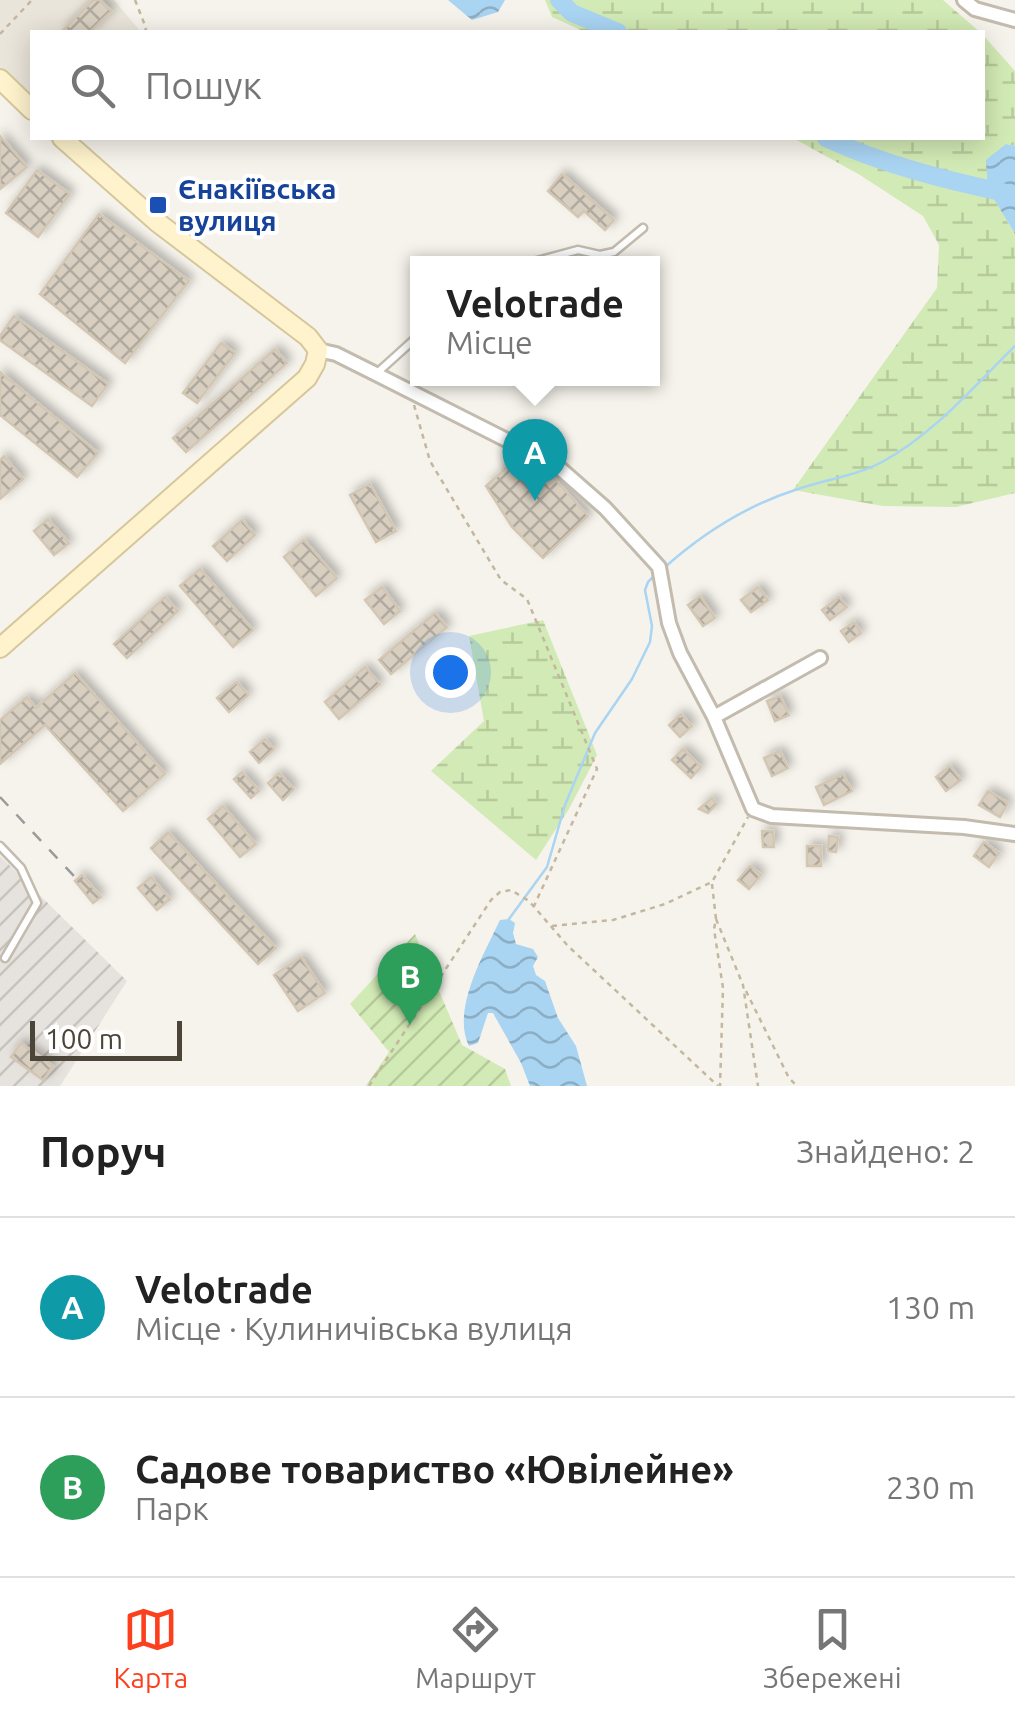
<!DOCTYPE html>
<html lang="uk">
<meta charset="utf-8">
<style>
body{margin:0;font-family:Ubuntu,sans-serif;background:#f6f6f6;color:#222}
.scale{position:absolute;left:30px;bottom:25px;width:152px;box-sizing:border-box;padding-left:10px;border:5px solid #4b4439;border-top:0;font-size:28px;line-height:35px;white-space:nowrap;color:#4b4439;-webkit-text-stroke:8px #fff;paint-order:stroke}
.you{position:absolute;left:450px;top:672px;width:35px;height:35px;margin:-25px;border:8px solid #fff;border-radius:50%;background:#1a73e8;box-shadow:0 0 0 15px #1a73e833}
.badge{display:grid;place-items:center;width:65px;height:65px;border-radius:50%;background:#fc3f1d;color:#fff;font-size:32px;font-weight:700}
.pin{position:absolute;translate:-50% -82px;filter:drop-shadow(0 2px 5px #0008)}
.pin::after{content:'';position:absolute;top:52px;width:35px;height:30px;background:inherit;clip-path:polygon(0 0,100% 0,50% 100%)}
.popup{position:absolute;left:410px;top:256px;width:250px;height:130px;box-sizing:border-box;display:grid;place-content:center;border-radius:0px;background:#fff;filter:drop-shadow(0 2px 8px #0005);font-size:32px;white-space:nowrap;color:#767676}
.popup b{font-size:38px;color:#222}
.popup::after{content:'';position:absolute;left:50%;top:100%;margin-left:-20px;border:20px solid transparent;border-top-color:#fff}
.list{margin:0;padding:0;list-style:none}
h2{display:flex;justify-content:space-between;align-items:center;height:130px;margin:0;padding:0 40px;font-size:42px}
h2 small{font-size:32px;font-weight:400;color:#767676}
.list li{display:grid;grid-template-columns:65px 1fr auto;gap:30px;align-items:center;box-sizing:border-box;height:180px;padding:0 40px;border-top:2px solid #e0e0e0}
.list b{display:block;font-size:38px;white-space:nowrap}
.list p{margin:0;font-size:32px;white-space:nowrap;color:#767676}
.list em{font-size:32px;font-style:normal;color:#767676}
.icon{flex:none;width:55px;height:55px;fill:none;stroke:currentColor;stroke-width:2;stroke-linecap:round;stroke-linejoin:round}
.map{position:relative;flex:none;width:1015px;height:1086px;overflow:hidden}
.search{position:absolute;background:#fff;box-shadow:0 5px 25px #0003;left:30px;right:30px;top:30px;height:110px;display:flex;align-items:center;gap:25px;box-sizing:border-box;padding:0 35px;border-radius:0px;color:#767676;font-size:38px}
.sheet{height:490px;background:#fff}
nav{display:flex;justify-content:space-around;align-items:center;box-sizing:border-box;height:140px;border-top:2px solid #e0e0e0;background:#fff;font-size:28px;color:#767676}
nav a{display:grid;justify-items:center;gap:5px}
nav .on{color:#fc3f1d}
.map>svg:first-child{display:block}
.residential{fill:#eae5da}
.industrial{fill:url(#industrial-furrows)}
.wetland{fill:url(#wetland-marsh)}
.garden{fill:url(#garden-furrows)}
.water{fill:url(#water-waves)}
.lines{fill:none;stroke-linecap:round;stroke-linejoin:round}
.stream{stroke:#a9d4f2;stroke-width:2.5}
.river{stroke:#a9d4f2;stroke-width:18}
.building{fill:url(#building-cross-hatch);stroke:#d3c7b4;stroke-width:2.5;filter:url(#shadow)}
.lane-casing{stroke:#c2bbae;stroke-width:11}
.street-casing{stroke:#c2bbae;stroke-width:18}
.secondary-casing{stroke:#d6c79b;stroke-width:22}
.path{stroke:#c4b79f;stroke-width:2.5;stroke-dasharray:5 5;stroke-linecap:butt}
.lane{stroke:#fff;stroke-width:6}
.street{stroke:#fff;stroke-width:12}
.secondary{stroke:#fff3cd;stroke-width:18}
.rail{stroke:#9a9a9a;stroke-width:2.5;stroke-dasharray:12 12;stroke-linecap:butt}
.transit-dot{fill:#1a4fb4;stroke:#fff;stroke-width:4}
.labels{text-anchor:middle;stroke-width:8;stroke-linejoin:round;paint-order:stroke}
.transit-label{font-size:28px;font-weight:bold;fill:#164399;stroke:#fff;text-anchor:start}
</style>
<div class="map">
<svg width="1015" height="1086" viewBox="0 0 1015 1086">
<defs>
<pattern id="industrial-furrows" width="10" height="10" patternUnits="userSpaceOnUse" patternTransform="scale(2.5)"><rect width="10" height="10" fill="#e6e2dd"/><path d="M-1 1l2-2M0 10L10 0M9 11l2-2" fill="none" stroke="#c7c3be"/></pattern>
<pattern id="wetland-marsh" width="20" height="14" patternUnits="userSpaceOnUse" patternTransform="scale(2.5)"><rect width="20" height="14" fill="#d2eab5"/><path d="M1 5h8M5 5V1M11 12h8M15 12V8" fill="none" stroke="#b6ca9c"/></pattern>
<pattern id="garden-furrows" width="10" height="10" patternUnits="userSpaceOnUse" patternTransform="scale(2.5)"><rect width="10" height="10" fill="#d2eab5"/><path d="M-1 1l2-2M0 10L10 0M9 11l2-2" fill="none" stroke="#b6ca9c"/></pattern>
<pattern id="water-waves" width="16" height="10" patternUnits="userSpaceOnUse" patternTransform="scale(2.5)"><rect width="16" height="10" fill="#a9d4f2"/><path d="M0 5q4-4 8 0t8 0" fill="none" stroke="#8caec5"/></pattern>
<pattern id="building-cross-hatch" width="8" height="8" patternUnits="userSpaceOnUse" patternTransform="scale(2.5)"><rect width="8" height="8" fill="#d8cfc1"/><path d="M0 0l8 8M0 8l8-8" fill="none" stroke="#b1aa9e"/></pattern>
<filter id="shadow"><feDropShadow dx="4.5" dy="-4.5" stdDeviation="5" flood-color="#0004"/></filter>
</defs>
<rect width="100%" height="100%" fill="#f6f3ec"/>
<path class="residential" d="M0 0H114L141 32H32V101L0 67Z"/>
<path class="industrial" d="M0 856 127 981 60 1086H0Z"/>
<path class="wetland" d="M545 0H943L980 32H585L552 17Z
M983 35 1015 71V146L1006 144 1007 221 1015 234V493L956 507 883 506 793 490 937 288 939 245 923 216 860 175 793 138H982Z
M543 620 597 755 569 809 536 860 431 771 484 721 469 636Z"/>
<path class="garden" d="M415 934 462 1045 505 1069 511 1086H366L389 1052 350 1004Z"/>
<path class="water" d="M448 0H505L498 12 472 20Z
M1006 144 1015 146V234L988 189 986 160Z
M509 919 515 923 513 933 516 944 533 949 538 957 533 966 536 975 545 981 558 1018 576 1046 587 1086H530L521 1063 493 1013H488L478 1043 469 1046C451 1010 484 954 500 920Z"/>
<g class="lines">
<path class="stream" d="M664 568C703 533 746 506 795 490 823 480 856 476 882 462 934 434 974 386 1015 346
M509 919 547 867 565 805 595 733 632 679 650 642 652 626 645 590 648 582 654 576"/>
<path class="river" d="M559 0 572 13 618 32
M826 138C886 166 950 181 1015 195"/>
</g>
<path class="building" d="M93 0H100L111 11 90 32H61Z
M0 136 27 167 0 189Z
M37 170 70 194 38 237 6 213Z
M562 174 614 220 605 230 584 211 578 217 548 191Z
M99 214 189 281 125 363 40 294Z
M14 316 108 384 92 406 0 340V336Z
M221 343 235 353 197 403 183 393Z
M275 349 287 363 186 452 173 438Z
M0 372 98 453 77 477 0 415Z
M4 456 23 479 0 499V460Z
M516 459 553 477 588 516 543 558 512 527 486 486Z
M370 484 396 531 376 542 350 495Z
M48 519 69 543 54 555 34 531Z
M242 520 255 535 227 561 213 546Z
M304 540 337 578 316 596 284 557Z
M200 569 253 630 233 647 180 586Z
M382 587 400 611 384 624 365 600Z
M758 587 768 600 751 612 741 600Z
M700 596 715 618 703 626 688 605Z
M165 597 178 611 127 658 114 644Z
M839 597 847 607 830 620 822 610Z
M435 613 447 627 391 674 379 660Z
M854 622 861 633 849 642 841 631Z
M365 667 380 684 339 719 325 702Z
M75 673 165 774 123 811 45 725 0 764V720L27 697 36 708Z
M237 682 248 695 229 712 217 698Z
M780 696 789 715 775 721 767 701Z
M681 714 692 726 680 737 669 725Z
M265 739 274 749 259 763 250 752Z
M683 749 701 767 691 778 672 760Z
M780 751 788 768 772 776 764 758Z
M950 766 961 780 946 791 936 777Z
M242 772 259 791 251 798 234 779Z
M279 773 294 789 283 800 268 783Z
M843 774 852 791 824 805 816 787Z
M988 791 1008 803 1000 817 979 805Z
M712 798 717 804 708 813 699 809Z
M223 806 256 844 240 857 208 819Z
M762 831H773L774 847H763Z
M168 832 276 948 258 964 151 848Z
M829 836 838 837 836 852 828 851Z
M984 842 999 853 989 867 974 856Z
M807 846H821V866H807Z
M750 866 761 875 749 889 738 880Z
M82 875 101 897 93 903 75 881Z
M151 877 170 899 157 910 138 888Z
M301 957 325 993 298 1011 274 975Z
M21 1043 53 1066 43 1080 11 1057Z"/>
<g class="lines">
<g class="lane-casing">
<path id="lane" d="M526 264 578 250 600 255 614 252 643 228
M377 373 418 336
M0 846 21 868 37 903 5 958"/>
</g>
<g class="street-casing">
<path id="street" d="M964 0 975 9 1015 20
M318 350 336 354 376 374 556 465 605 508 659 567 669 623 680 653 714 717 753 809 772 816 964 827 1015 834
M714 717 820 658"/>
</g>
<g class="secondary-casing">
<path id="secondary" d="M0 79 32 110
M0 648 307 378 315 364 318 350 308 337 157 222 62 138"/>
</g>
<path class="path" d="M135 0 146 28 145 32
M0 34 32 0
M414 405 430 461 501 580 527 599 597 769 534 906
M712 884 716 919 714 929 723 988 720 1086
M716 919 743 985 758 1086
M552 926 613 920 665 904 712 882 748 817
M746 991 789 1078 797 1086
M369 1086 491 900 500 892 511 890 529 901 568 946 718 1086"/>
<use href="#lane" class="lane"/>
<use href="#street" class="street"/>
<use href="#secondary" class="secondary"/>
<path class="rail" d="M0 797 74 876"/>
</g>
<rect class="transit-dot" x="148" y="195" width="20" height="20" rx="5"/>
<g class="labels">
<g class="transit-label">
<text x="178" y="199">Єнакіївська<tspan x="178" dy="32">вулиця</tspan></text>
</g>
</g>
</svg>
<div class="scale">100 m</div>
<div class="you"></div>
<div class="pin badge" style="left:535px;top:501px;background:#0f9aa8">A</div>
<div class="popup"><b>Velotrade</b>Місце</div>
<div class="pin badge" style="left:410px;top:1025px;background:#2e9e5b">B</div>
<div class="search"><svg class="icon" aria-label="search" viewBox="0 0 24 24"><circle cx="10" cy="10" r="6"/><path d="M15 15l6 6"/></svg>Пошук</div>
</div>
<section class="sheet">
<h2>Поруч<small>Знайдено: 2</small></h2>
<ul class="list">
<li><span class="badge" style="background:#0f9aa8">A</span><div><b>Velotrade</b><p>Місце · Кулиничівська вулиця</p></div><em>130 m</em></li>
<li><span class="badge" style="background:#2e9e5b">B</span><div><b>Садове товариство «Ювілейне»</b><p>Парк</p></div><em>230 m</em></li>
</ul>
</section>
<nav>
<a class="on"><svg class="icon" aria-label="map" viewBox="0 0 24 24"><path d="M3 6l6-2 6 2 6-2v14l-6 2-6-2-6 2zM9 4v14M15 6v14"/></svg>Карта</a>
<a><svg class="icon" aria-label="directions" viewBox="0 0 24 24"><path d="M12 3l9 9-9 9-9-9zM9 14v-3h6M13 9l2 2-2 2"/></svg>Маршрут</a>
<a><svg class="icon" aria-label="saved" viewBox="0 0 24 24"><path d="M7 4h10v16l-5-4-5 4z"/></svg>Збережені</a>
</nav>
